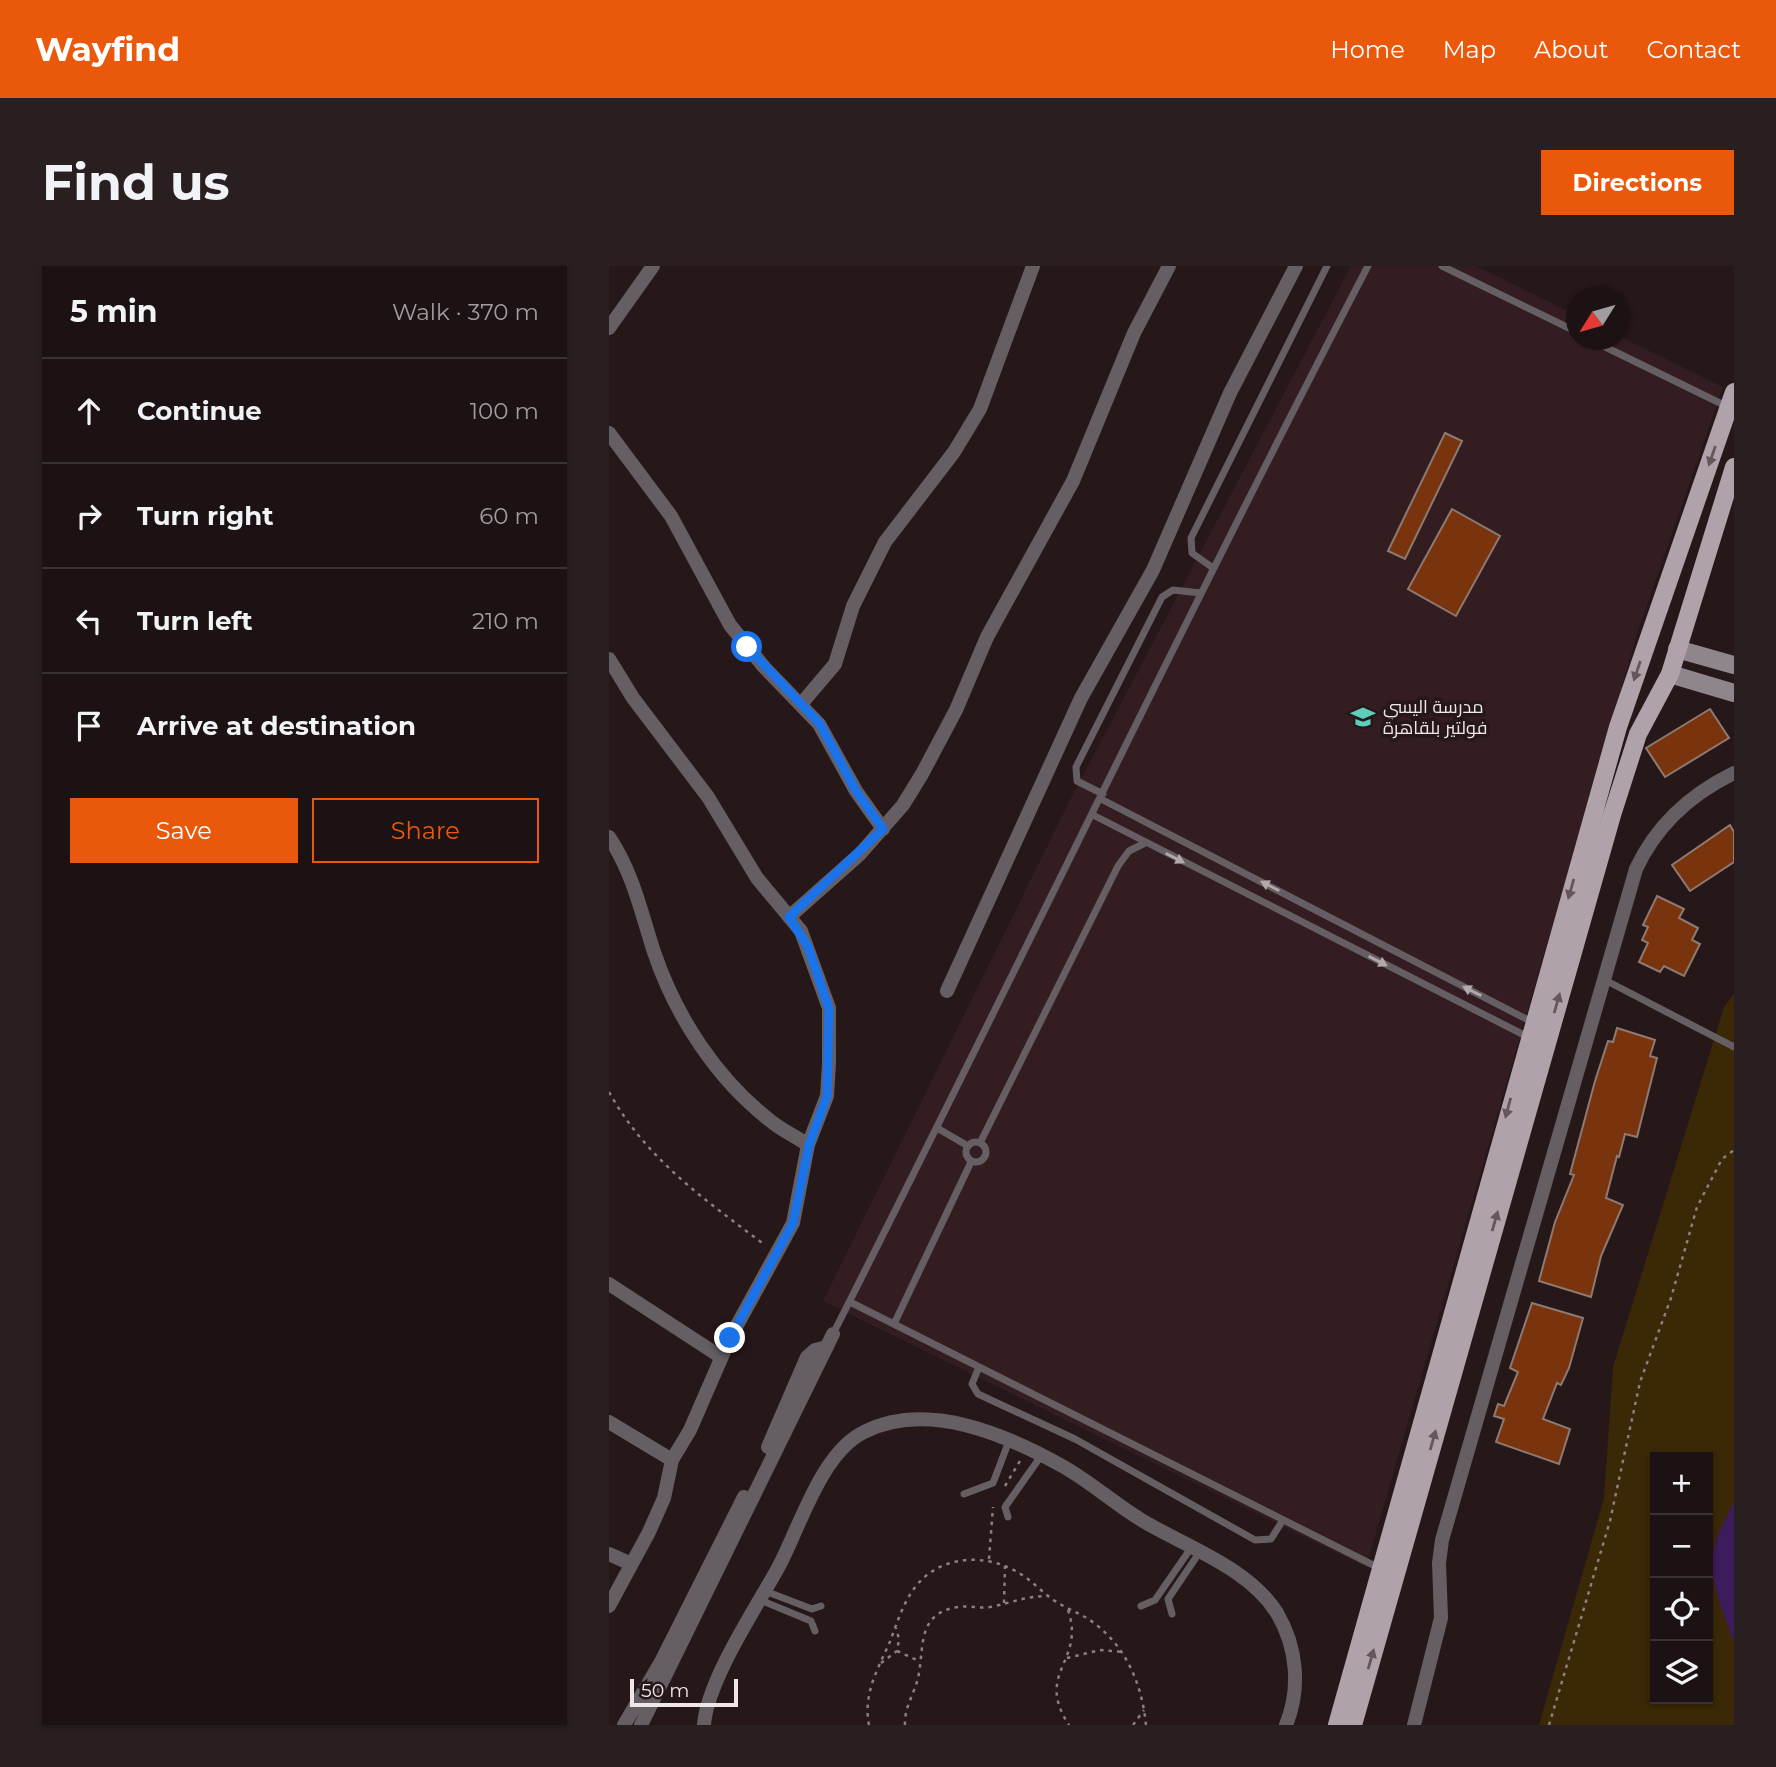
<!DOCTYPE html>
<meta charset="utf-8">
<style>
body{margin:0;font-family:Montserrat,Cairo,sans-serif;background:#291f21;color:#f1f3f6}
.controls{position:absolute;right:21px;bottom:21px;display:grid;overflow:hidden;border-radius:0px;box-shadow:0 2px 5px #0004}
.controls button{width:63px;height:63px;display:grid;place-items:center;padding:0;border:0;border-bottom:2px solid #3a3133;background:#1c1113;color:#f1f3f6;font:35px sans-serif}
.compass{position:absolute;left:957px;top:21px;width:63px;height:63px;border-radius:50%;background:#1c1113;box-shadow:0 2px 5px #0004;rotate:233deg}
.scale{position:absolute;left:21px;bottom:18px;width:108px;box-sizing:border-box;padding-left:7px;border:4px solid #f1e6e7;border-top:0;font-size:19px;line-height:24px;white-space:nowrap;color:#f1e6e7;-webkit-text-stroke:5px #261719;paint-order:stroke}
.stop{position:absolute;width:21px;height:21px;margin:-16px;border:5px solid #1a73e8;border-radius:50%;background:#fff}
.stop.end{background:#1a73e8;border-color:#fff;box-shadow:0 2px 7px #0008}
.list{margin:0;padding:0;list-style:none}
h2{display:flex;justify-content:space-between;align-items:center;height:91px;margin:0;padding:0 28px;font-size:30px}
h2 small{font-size:23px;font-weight:400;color:#a09da0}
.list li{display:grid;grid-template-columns:46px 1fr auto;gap:21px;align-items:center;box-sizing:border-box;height:105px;padding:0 28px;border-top:2px solid #3a3133}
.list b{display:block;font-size:26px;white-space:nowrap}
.list em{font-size:23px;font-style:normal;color:#a09da0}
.actions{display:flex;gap:14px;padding:21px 28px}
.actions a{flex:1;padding:16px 0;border:2px solid #ea580c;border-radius:0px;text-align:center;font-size:24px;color:#ea580c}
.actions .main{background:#ea580c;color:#fff}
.icon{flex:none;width:38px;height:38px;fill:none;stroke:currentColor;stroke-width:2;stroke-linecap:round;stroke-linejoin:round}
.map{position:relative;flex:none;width:1125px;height:1459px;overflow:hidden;border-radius:0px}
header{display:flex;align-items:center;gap:42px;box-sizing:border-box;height:98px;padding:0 35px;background:#ea580c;color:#fff}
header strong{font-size:33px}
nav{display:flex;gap:38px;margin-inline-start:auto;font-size:24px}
.intro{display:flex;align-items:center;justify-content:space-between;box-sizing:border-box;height:168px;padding:0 42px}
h1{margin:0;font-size:49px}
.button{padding:18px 32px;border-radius:0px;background:#ea580c;color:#fff;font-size:24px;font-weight:700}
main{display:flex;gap:42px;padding:0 42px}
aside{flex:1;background:#1c1113;border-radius:0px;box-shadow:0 2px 5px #0004}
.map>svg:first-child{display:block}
.built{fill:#331d20}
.green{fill:#3a2806;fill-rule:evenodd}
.water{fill:#3c1c5b}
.building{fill:#7a340d;stroke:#8c7a73;stroke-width:2}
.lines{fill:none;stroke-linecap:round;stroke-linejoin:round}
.path{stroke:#8c7f80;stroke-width:2.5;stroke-dasharray:3.5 5;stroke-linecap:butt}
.lane{stroke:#655f63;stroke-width:7}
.street{stroke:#655f63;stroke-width:14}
.secondary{stroke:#8f858c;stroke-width:18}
.primary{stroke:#b0a2ab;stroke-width:18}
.oneway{fill:#64565b}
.oneway2{fill:#b2a9ac}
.route{stroke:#1a73e8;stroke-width:9}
.labels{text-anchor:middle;stroke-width:7;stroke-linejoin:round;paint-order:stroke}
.poi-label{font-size:18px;fill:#f1e6e7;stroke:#261719;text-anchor:start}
</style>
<header>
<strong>Wayfind</strong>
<nav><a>Home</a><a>Map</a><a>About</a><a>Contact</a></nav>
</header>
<div class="intro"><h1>Find us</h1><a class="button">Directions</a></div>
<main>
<aside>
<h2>5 min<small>Walk · 370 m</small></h2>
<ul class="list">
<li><svg class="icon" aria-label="ahead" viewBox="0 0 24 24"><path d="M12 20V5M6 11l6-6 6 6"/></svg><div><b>Continue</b></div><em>100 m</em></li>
<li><svg class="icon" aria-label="right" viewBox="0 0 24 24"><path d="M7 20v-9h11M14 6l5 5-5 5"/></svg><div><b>Turn right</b></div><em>60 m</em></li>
<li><svg class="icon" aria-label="left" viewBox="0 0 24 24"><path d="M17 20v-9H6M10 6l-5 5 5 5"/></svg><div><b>Turn left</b></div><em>210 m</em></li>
<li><svg class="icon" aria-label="arrive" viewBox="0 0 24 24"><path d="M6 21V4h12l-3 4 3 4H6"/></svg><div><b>Arrive at destination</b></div></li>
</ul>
<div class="actions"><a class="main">Save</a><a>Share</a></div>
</aside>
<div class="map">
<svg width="1125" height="1459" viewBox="0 0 1125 1459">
<rect width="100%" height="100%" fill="#261719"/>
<path class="built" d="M742 0H867L967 49 968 74H1010V70L1114 121 1029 365 757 1301 214 1035 459 538Z"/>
<path class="green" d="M1125 728V1459H930L995 1232 1004 1101 1115 741ZM1046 1191H1099V1433H1046Z"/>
<path class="water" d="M1125 1237V1377C1104 1314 1089 1298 1125 1237Z"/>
<path class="building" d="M836 167 853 175 796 293 779 285Z
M843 243 891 270 847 350 799 323Z
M1101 443 1120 472 1056 511 1037 482Z
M1121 559 1125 566V596L1081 625 1063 599Z
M1048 630 1075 643 1070 652 1089 662 1083 674 1091 678 1075 710 1055 700 1051 706 1030 696 1039 677 1033 674 1039 661 1034 659Z
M1008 762 1046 774 1041 790 1048 792 1028 871 1016 868 1010 891 1008 890 997 932 1014 939 992 990 982 1031 930 1015 946 956 965 909 961 908 986 815 999 775 1004 776Z
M923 1037 974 1052 960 1102 952 1119 948 1117 934 1153 961 1163 950 1198 887 1176 895 1153 885 1150 889 1138 895 1140 909 1106 901 1102Z"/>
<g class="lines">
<path class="path" d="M0 826C37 893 96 934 156 979
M396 1220 411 1195
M380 1293 384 1241
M395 1337 396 1300
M459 1344C477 1396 425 1406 460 1459
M288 1385 310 1395
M458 1392 491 1384 513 1386
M272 1397 288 1385 290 1373 287 1362
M260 1459C254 1429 268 1404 280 1378 287 1360 293 1340 304 1324 328 1289 376 1286 410 1307 422 1314 432 1325 443 1333 457 1343 472 1347 485 1357 518 1382 533 1419 537 1459
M296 1459C295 1440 307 1426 310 1407 315 1378 309 1347 349 1341 360 1339 370 1343 381 1341 402 1337 417 1330 439 1330
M524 1459 535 1444
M940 1459 1001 1255 1031 1116 1062 1032 1088 941 1113 893 1125 884"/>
<path class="lane" d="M833 0 968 66
M982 74 1119 141
M604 302 583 287 582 272 718 0
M494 528 468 515 467 501 553 331 564 324 592 327
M492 533 923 756
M484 549 919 771
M996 714 1125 781
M328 862 359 880
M357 886a10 10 0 1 1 20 0a10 10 0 1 1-20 0Z
M371 877 509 600 520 585 536 577
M241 1036 772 1303
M285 1058 362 896
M224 1068C404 713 575 353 759 0
M370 1101 363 1118 369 1128 466 1173 646 1274 662 1273 674 1254
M355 1228 384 1217 400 1175
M399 1251 396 1241 432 1190
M156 1325 203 1343 212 1340
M151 1334 202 1355 206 1365
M532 1340 546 1334 582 1282
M563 1348 559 1333 590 1287"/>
<path class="street" d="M0 62 44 0
M0 167 62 250 121 359 155 401 210 458 247 525 274 563
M0 393 24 432 99 531 148 612 192 665 220 742V797L218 830 199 879 184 957 121 1072 81 1164 63 1194 55 1232 40 1266 0 1340
M193 437 226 398 244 340 276 276 345 186 371 143 424 0
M0 571C24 607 32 646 45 686 67 751 108 814 163 856 174 865 188 871 199 879
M180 651 251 588 294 539 313 508 347 444 378 371 464 215 525 67 560 0
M338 725 472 432 544 304 621 127 687 0
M0 1018 112 1091
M0 1156 63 1194
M159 1181 198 1091 206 1084 218 1081
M0 1288 20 1297
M15 1459 53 1394 135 1231
M32 1459 224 1068
M95 1459C98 1415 147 1342 169 1302 191 1261 212 1187 255 1166 319 1134 398 1169 455 1201 483 1217 507 1239 534 1255 578 1281 640 1302 668 1347 688 1381 692 1422 677 1459
M805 1459 832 1352 830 1297 833 1274 1027 603C1047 560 1082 528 1125 507"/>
<path class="secondary" d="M1068 383 1125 399
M1061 408 1125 427"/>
<path class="primary" d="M728 1459 1009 461 1125 126
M744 1459 1003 549 1029 468 1061 408 1125 201"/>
</g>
<defs><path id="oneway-solid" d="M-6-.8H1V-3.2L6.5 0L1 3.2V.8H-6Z" transform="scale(1.75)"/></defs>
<g class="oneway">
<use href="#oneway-solid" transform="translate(1103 190) rotate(109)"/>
<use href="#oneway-solid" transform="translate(1028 405) rotate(109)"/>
<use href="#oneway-solid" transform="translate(962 623) rotate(106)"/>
<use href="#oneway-solid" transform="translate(948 737) rotate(-74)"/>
<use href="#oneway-solid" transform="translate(899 842) rotate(105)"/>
<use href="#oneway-solid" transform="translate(886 955) rotate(-74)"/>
<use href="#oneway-solid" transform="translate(824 1174) rotate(-74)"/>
<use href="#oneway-solid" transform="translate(762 1393) rotate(-74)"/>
</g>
<g class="oneway2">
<use href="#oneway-solid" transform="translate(566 592) rotate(27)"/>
<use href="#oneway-solid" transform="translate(661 620) rotate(-153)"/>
<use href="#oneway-solid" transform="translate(769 695) rotate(27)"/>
<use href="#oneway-solid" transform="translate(863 725) rotate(-153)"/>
</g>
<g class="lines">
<path class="route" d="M121 1072 184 957 200 879 218 830 220 743 199 681 180 651 274 563 247 525 211 458 138 381"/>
</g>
<defs>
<g id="school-bare" transform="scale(1.89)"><path d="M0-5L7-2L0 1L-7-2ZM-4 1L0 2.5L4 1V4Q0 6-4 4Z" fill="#5cceba" stroke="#261719" stroke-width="2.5" paint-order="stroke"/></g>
</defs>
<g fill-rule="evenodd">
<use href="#school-bare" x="754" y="451"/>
</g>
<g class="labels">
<g class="poi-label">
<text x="774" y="447">مدرسة اليسي<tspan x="774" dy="21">فولتير بلقاهرة</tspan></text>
</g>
</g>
</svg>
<div class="controls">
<button>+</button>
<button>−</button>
<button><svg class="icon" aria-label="locate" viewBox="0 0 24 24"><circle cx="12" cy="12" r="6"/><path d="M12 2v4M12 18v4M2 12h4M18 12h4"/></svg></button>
<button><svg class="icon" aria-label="layers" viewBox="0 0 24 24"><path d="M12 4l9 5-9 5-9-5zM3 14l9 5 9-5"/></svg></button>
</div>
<svg class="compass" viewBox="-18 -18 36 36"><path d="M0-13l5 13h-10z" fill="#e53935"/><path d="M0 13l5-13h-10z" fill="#a09da0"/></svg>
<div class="scale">50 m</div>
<div class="stop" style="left:138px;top:381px"></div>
<div class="stop end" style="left:121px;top:1072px"></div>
</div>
</main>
